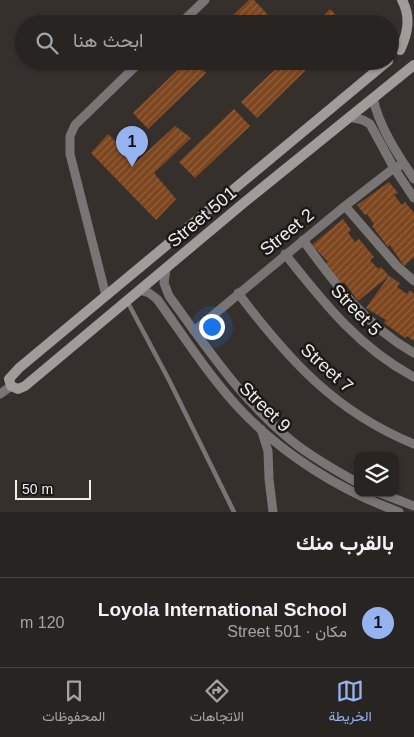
<!DOCTYPE html>
<html lang="ar">
<meta charset="utf-8">
<style>
body{margin:0;font-family:Helvetica,Vazirmatn,sans-serif;background:#302c2a;color:#f1f3f6;direction:rtl}
.controls{position:absolute;right:15px;bottom:15px;display:grid;overflow:hidden;border-radius:10px;box-shadow:0 1px 4px #0004}
.controls button{width:45px;height:45px;display:grid;place-items:center;padding:0;border:0;border-bottom:1px solid #444140;background:#282422;color:#f1f3f6;font:25px sans-serif}
.scale{position:absolute;left:15px;bottom:12px;width:76px;box-sizing:border-box;padding-left:5px;border:2px solid #f1edeb;border-top:0;font-size:14px;line-height:18px;white-space:nowrap;color:#f1edeb;-webkit-text-stroke:4px #1b1917;paint-order:stroke}
.you{position:absolute;left:211px;top:326px;width:18px;height:18px;margin:-12px;border:4px solid #fff;border-radius:50%;background:#1a73e8;box-shadow:0 0 0 8px #1a73e833}
.badge{display:grid;place-items:center;width:32px;height:32px;border-radius:50%;background:#95b2f1;color:#111;font-size:16px;font-weight:700}
.pin{position:absolute;translate:-50% -41px;filter:drop-shadow(0 1px 2px #0008)}
.pin::after{content:'';position:absolute;top:26px;width:18px;height:15px;background:inherit;clip-path:polygon(0 0,100% 0,50% 100%)}
.list{margin:0;padding:0;list-style:none}
h2{display:flex;justify-content:space-between;align-items:center;height:65px;margin:0;padding:0 20px;font-size:21px}
h2 small{font-size:16px;font-weight:400;color:#a5a4a5}
.list li{display:grid;grid-template-columns:32px 1fr auto;gap:15px;align-items:center;box-sizing:border-box;height:90px;padding:0 20px;border-top:1px solid #444140}
.list b{display:block;font-size:19px;white-space:nowrap}
.list p{margin:0;font-size:16px;white-space:nowrap;color:#a5a4a5}
.list em{font-size:16px;font-style:normal;color:#a5a4a5}
.icon{flex:none;width:28px;height:28px;fill:none;stroke:currentColor;stroke-width:2;stroke-linecap:round;stroke-linejoin:round}
.map{position:relative;flex:none;width:414px;height:512px;overflow:hidden;direction:ltr}
.search{position:absolute;background:#282422;box-shadow:0 1px 4px #0004;left:15px;right:15px;top:15px;height:55px;display:flex;align-items:center;gap:12px;box-sizing:border-box;padding:0 18px;border-radius:28px;color:#a5a4a5;font-size:19px}
.sheet{height:155px;background:#282422}
nav{display:flex;justify-content:space-around;align-items:center;box-sizing:border-box;height:70px;border-top:1px solid #444140;background:#282422;font-size:14px;color:#a5a4a5}
nav a{display:grid;justify-items:center;gap:2px}
nav .on{color:#95b2f1}
.map>svg:first-child{display:block}
.building{fill:url(#building-hatch)}
.lines{fill:none;stroke-linecap:round;stroke-linejoin:round}
.lane{stroke:#797574;stroke-width:4.5}
.street{stroke:#797574;stroke-width:9}
.secondary{stroke:#a19b9a;stroke-width:10}
.labels{text-anchor:middle;stroke-width:5;stroke-linejoin:round;paint-order:stroke}
.street-label{font-size:18px;fill:#f1edeb;stroke:#1b1917}
</style>
<div class="map">
<svg width="414" height="512" viewBox="0 0 414 512">
<defs>
<pattern id="building-hatch" width="6" height="6" patternUnits="userSpaceOnUse" patternTransform="scale(1.25)"><rect width="6" height="6" fill="#7e461e"/><path d="M-1 1l2-2M0 6l6-6M5 7l2-2" fill="none" stroke="#91613f"/></pattern>
</defs>
<rect width="100%" height="100%" fill="#36302d"/>
<path class="building" d="M249 0H254L269 16 261 24H224Z
M330 9 345 24H315Z
M187 61H195L206 73 148 129 133 113Z
M204 61H222L213 70Z
M284 61 314 62 257 118 241 102Z
M234 109 250 126 195 178 179 162Z
M175 126 191 138 154 173 176 199 156 220 91 153 108 134 136 162Z
M389 182 398 193 394 195 402 205 405 202 414 213V257L404 266 390 245 388 247 372 226 374 224 367 214 365 215 357 205Z
M343 219 351 230 348 233 355 242 359 239 374 257 370 260 378 269 381 267 389 276 358 301 344 282 342 284 325 264 328 262 312 245Z
M389 276 400 283 397 287 407 294 410 290 414 294V341L407 336 405 338 384 323 386 320 366 308Z"/>
<g class="lines">
<path class="lane" d="M127 301 169 380 234 512"/>
<path class="street" d="M180 24 205 0
M373 98C379 127 398 155 414 179
M349 117 363 120 370 124 394 168 414 198
M345 206 397 266 414 281
M303 240C335 284 366 326 414 353
M285 254C324 303 358 347 414 377
M166 269 164 283 169 296C207 348 243 402 293 442 313 458 335 470 358 483
M140 290 149 293 157 299C183 335 207 373 237 406 280 453 339 490 399 512
M238 293C288 359 335 412 414 444
M106 296 70 154V136L75 125 141 61
M194 331 345 206 394 168 404 164
M0 394 11 386
M261 429 268 451 269 479 273 512
M380 493 414 506"/>
<path class="secondary" d="M400 50C408 33 411 17 402 0
M388 61 19 368 9 379 11 386 18 389 25 386 246 201 414 65"/>
</g>
<g class="labels">
<g class="street-label">
<text transform="translate(202 217) rotate(-40)" y="6">Street 501</text>
<text transform="translate(287 232) rotate(-39)" y="6">Street 2</text>
<text transform="translate(356 310) rotate(46)" y="6">Street 5</text>
<text transform="translate(327 368) rotate(42)" y="6">Street 7</text>
<text transform="translate(265 407) rotate(44)" y="6">Street 9</text>
</g>
</g>
</svg>
<div class="controls">
<button><svg class="icon" aria-label="layers" viewBox="0 0 24 24"><path d="M12 4l9 5-9 5-9-5zM3 14l9 5 9-5"/></svg></button>
</div>
<div class="scale">50 m</div>
<div class="you"></div>
<div class="pin badge" style="left:132px;top:167px">1</div>
<div class="search"><svg class="icon" aria-label="search" viewBox="0 0 24 24"><circle cx="10" cy="10" r="6"/><path d="M15 15l6 6"/></svg>ابحث هنا</div>
</div>
<section class="sheet">
<h2>بالقرب منك<small></small></h2>
<ul class="list">
<li><span class="badge">1</span><div><b>Loyola International School</b><p>مكان · Street 501</p></div><em>120 m</em></li>
</ul>
</section>
<nav>
<a class="on"><svg class="icon" aria-label="map" viewBox="0 0 24 24"><path d="M3 6l6-2 6 2 6-2v14l-6 2-6-2-6 2zM9 4v14M15 6v14"/></svg>الخريطة</a>
<a><svg class="icon" aria-label="directions" viewBox="0 0 24 24"><path d="M12 3l9 9-9 9-9-9zM9 14v-3h6M13 9l2 2-2 2"/></svg>الاتجاهات</a>
<a><svg class="icon" aria-label="saved" viewBox="0 0 24 24"><path d="M7 4h10v16l-5-4-5 4z"/></svg>المحفوظات</a>
</nav>
